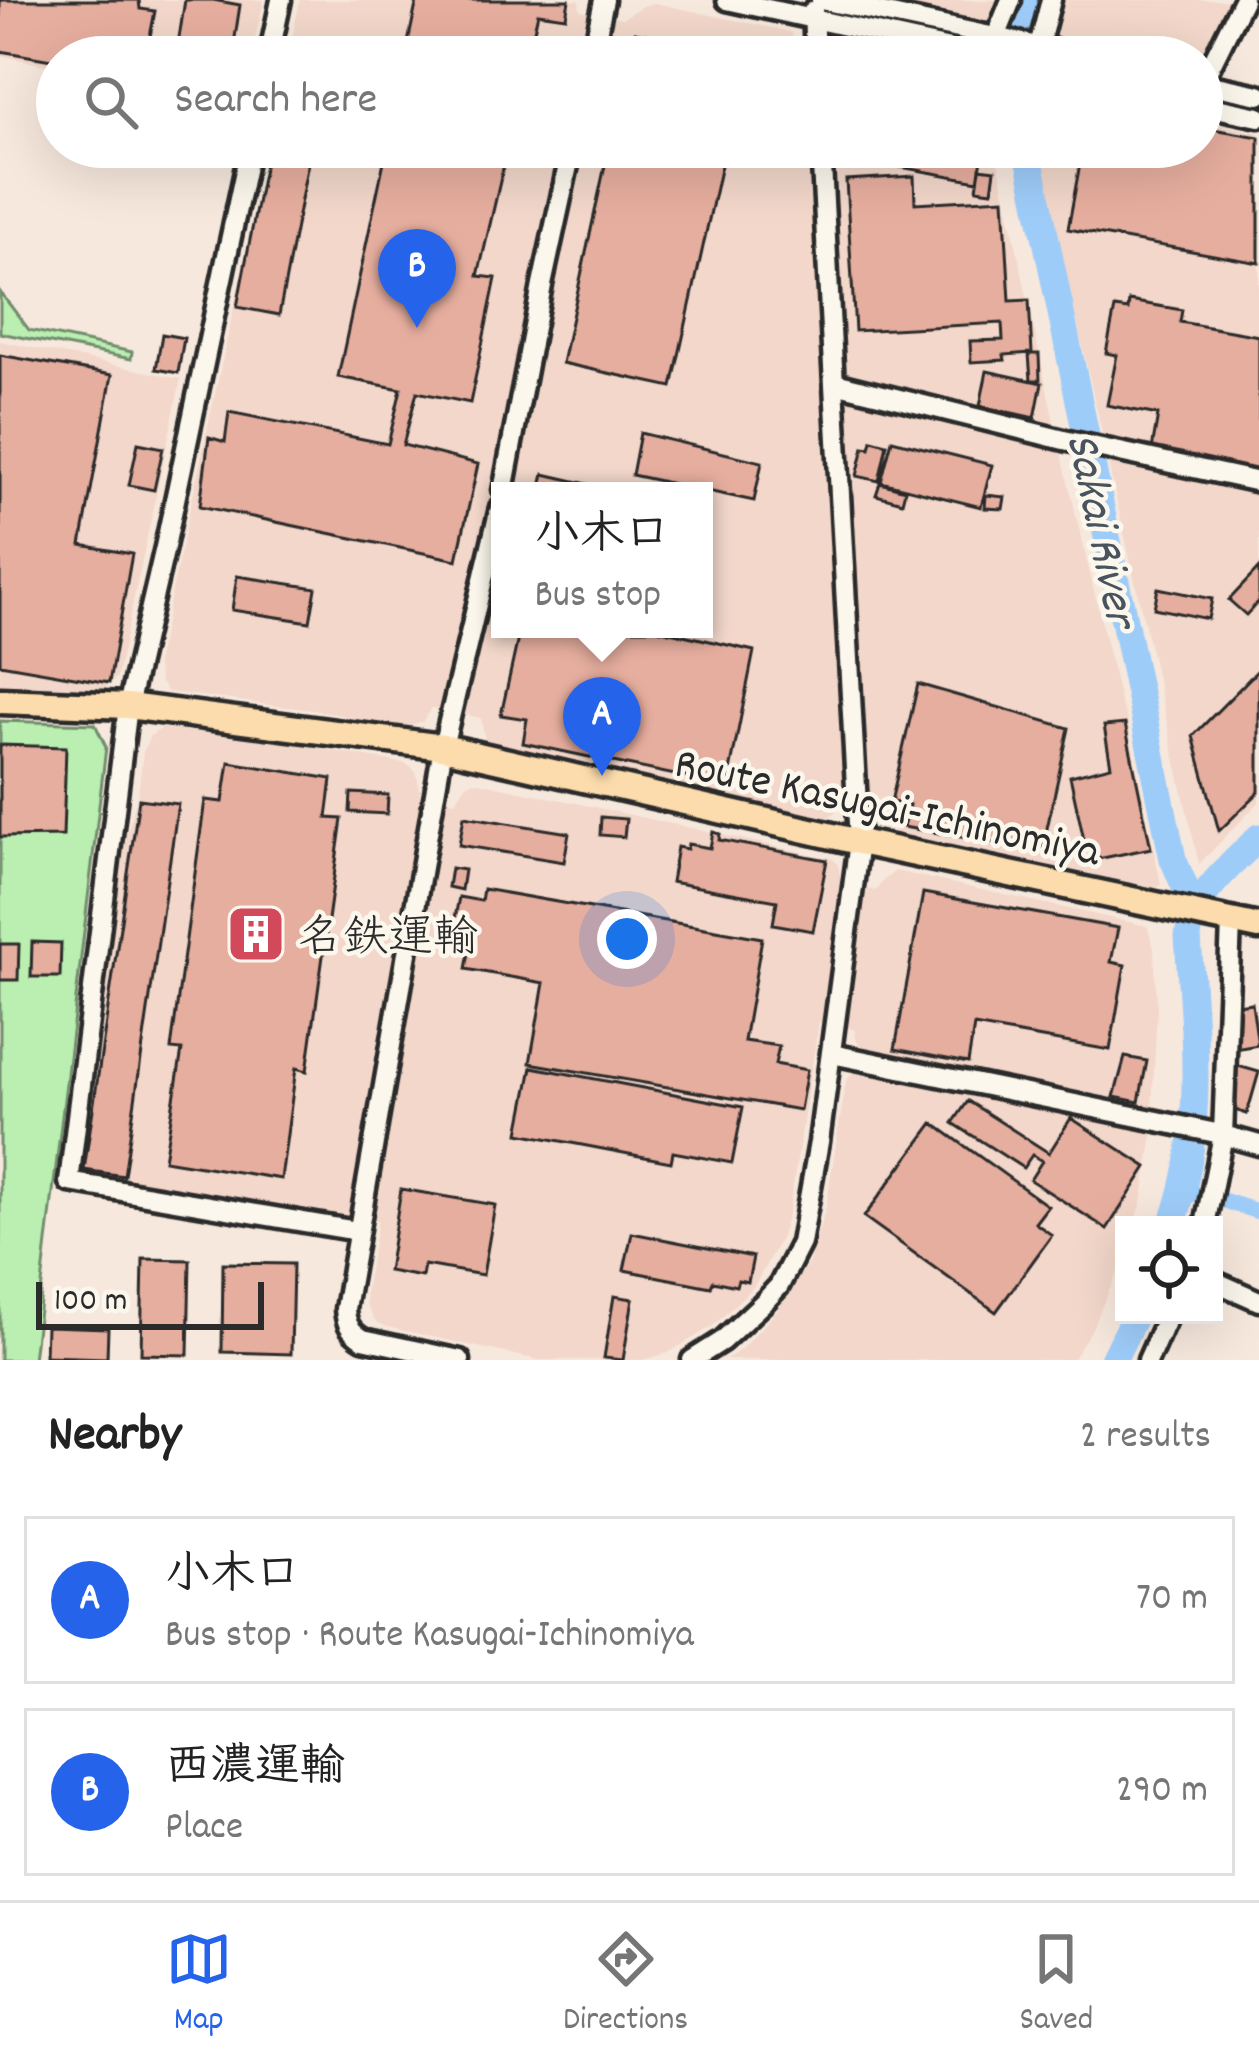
<!DOCTYPE html>
<meta charset="utf-8">
<style>
body{margin:0;font-family:Dekko,"Klee One",sans-serif;background:#f2f2f2;color:#222}
.controls{position:absolute;right:36px;bottom:36px;display:grid;overflow:hidden;border-radius:0px;box-shadow:0 12px 48px #0002}
.controls button{width:108px;height:108px;display:grid;place-items:center;padding:0;border:0;border-bottom:3px solid #e0e0e0;background:#fff;color:#222;font:60px sans-serif}
.scale{position:absolute;left:36px;bottom:30px;width:228px;box-sizing:border-box;padding-left:12px;border:6px solid #2b2b2b;border-top:0;font-size:33px;line-height:42px;white-space:nowrap;color:#2b2b2b;-webkit-text-stroke:9px #fbf7ec;paint-order:stroke}
.you{position:absolute;left:627px;top:939px;width:42px;height:42px;margin:-30px;border:9px solid #fff;border-radius:50%;background:#1a73e8;box-shadow:0 0 0 18px #1a73e833}
.badge{display:grid;place-items:center;width:78px;height:78px;border-radius:50%;background:#2563eb;color:#fff;font-size:39px;font-weight:700}
.pin{position:absolute;translate:-50% -99px;filter:drop-shadow(0 3px 6px #0008)}
.pin::after{content:'';position:absolute;top:63px;width:42px;height:36px;background:inherit;clip-path:polygon(0 0,100% 0,50% 100%)}
.popup{position:absolute;left:491px;top:482px;width:222px;height:156px;box-sizing:border-box;display:grid;place-content:center;border-radius:0px;background:#fff;filter:drop-shadow(0 3px 9px #0005);font-size:39px;white-space:nowrap;color:#767676}
.popup b{font-size:45px;color:#222}
.popup::after{content:'';position:absolute;left:50%;top:100%;margin-left:-24px;border:24px solid transparent;border-top-color:#fff}
.list{margin:0;padding:0;list-style:none}
h2{display:flex;justify-content:space-between;align-items:center;height:156px;margin:0;padding:0 48px;font-size:51px}
h2 small{font-size:39px;font-weight:400;color:#767676}
.list li{display:grid;grid-template-columns:78px 1fr auto;gap:36px;align-items:center;box-sizing:border-box;height:168px;margin:0 24px 24px;padding:0 24px;border:3px solid #e0e0e0;border-radius:0px}
.list b{display:block;font-size:45px;white-space:nowrap}
.list p{margin:0;font-size:39px;white-space:nowrap;color:#767676}
.list em{font-size:39px;font-style:normal;color:#767676}
.icon{flex:none;width:66px;height:66px;fill:none;stroke:currentColor;stroke-width:2;stroke-linecap:round;stroke-linejoin:round}
.map{position:relative;flex:none;width:1259px;height:1360px;overflow:hidden}
.search{position:absolute;background:#fff;box-shadow:0 12px 48px #0002;left:36px;right:36px;top:36px;height:132px;display:flex;align-items:center;gap:30px;box-sizing:border-box;padding:0 42px;border-radius:66px;color:#767676;font-size:45px}
.sheet{height:540px;background:#fff}
nav{display:flex;justify-content:space-around;align-items:center;box-sizing:border-box;height:168px;border-top:3px solid #e0e0e0;background:#fff;font-size:33px;color:#767676}
nav a{display:grid;justify-items:center;gap:6px}
nav .on{color:#2563eb}
.map>svg:first-child{display:block}
.built{fill:#f2d7ca;fill-rule:evenodd}
.green{fill:#baefb1;stroke:#728d6e;stroke-width:3}
.lines{fill:none;stroke-linecap:round;stroke-linejoin:round}
.canal{stroke:#9eccf9;stroke-width:16}
.river{stroke:#9eccf9;stroke-width:27}
.building{fill:#e6ae9f;stroke:#2b2b2b;stroke-width:3}
.minor-casing{stroke:#2b2b2b;stroke-width:27}
.major-casing{stroke:#2b2b2b;stroke-width:33}
.minor{stroke:#fbf7ec;stroke-width:18}
.major{stroke:#fcdcac;stroke-width:24}
.labels{text-anchor:middle;stroke-width:9;stroke-linejoin:round;paint-order:stroke}
.street-label{font-size:45px;fill:#2b2b2b;stroke:#fbf7ec}
.poi-label{font-size:45px;fill:#2b2b2b;stroke:#fbf7ec;text-anchor:start}
.water-label{font-size:48px;font-style:italic;fill:#48535e;stroke:#fbf7ec}
</style>
<div class="map">
<svg width="1259" height="1360" viewBox="0 0 1259 1360">
<rect width="100%" height="100%" fill="#f7e8dd"/>
<filter id="ink" filterUnits="userSpaceOnUse"><feTurbulence type="fractalNoise" baseFrequency=".00833" numOctaves="2"/><feDisplacementMap in="SourceGraphic" scale="24" xChannelSelector="R" yChannelSelector="G"/><feConvolveMatrix kernelMatrix="1 2 1 2 8 2 1 2 1" color-interpolation-filters="sRGB"/></filter>
<g filter="url(#ink)">
<path class="built" d="M0 0H264L251 57H57V68L0 55Z
M300 0H579L580 10 623 18 643 6 654 3 791 32 796 47 827 57H288Z
M881 0H1003L991 27 882 4Z
M1058 0H1233L1202 63V57H1151L1046 34Z
M1202 121 1259 133V475L1104 441 1037 147H1202Z
M269 147H995L1056 431 1121 705 1126 716 1161 885 1155 888 897 833 885 821 883 804 846 798 834 813 825 819 508 751 485 740 481 718 432 708 423 721 406 727 312 710 168 692 160 682 156 664ZM500 491H704V629H500Z
M0 341 181 379 117 677 104 689 0 685Z
M1107 458 1259 492V802L1199 864Z
M162 728 300 745 407 764 416 772 421 796 455 801 466 785 474 781 833 859 838 865 842 884 876 891 882 882 895 871 1147 926 1154 948 1157 1007 1152 1111 870 1051 857 1042 854 1029 819 1021 789 1210 781 1237 755 1285 713 1326 668 1353 643 1360H538L387 1327 375 1321 366 1304 365 1293 378 1220H341L90 1180 76 1162 105 910 138 795 143 752 150 736Z
M857 1068 1154 1127 1143 1198 1135 1225H1124V1259L1090 1332 1072 1360H725L739 1351 778 1310 809 1262 826 1207 846 1081Z"/>
<path class="green" d="M0 292 29 330 132 352 131 359 0 333Z
M0 721 95 724 106 747 33 1360H0Z"/>
<g class="lines">
<path class="canal" d="M1183 1191 1225 1201 1259 1212"/>
<path class="river" d="M1018 57 1032 0
M1027 147 1173 859 1194 908
M1172 1225C1206 1132 1194 1034 1188 937 1193 894 1230 867 1259 837
M1113 1360 1135 1315"/>
</g>
<path class="building" d="M0 0H139L140 9 155 11 146 57H57V61L0 51Z
M185 0H213L240 5 232 57H176Z
M417 0H569L566 17 538 13 528 57H405Z
M635 32 745 56V57H629Z
M1202 127 1259 137V263L1068 229 1083 147H1202Z
M268 147H311L279 315 237 307Z
M387 147H508L478 276 496 278 470 403 417 392 403 445 478 464 457 560 200 506 209 437 225 442 229 412 388 444 401 389 338 377Z
M609 147H725L672 387 562 363Z
M847 147H945L983 154 978 181 845 157Z
M980 168 995 170 992 191 977 189Z
M914 176 915 203 1004 198 1010 301 1029 300 1032 353 1004 355 1005 360 971 362 970 341 1003 340 1002 323 855 331 846 180Z
M1129 301 1182 310 1180 322 1259 336V475L1151 455 1158 415 1107 405 1117 355 1106 353 1115 308 1128 310Z
M162 334 184 338 178 373 156 369Z
M1029 354H1039L1040 380H1031Z
M0 355 112 375 81 545 132 554 109 683 0 664Z
M987 371 1042 383 1035 418 980 406Z
M640 433 762 462 754 501 632 475Z
M872 440 887 444 879 481 857 476 864 447 870 448Z
M892 440 992 465 981 507 881 482Z
M138 443 163 448 154 490 129 485Z
M544 474 618 491H540Z
M880 483 905 490 902 502 876 495Z
M986 495 1005 497 1003 509 985 508Z
M1259 568V601L1246 615 1229 600Z
M237 576 316 588 310 622 232 610Z
M1158 588 1212 599 1208 619 1154 608Z
M520 629H657L754 651 727 786 523 743 527 719 501 715Z
M1259 669V792L1219 831 1193 736Z
M918 684 1069 728 1042 851 903 827 909 805 891 802Z
M1125 724 1151 848 1098 859 1095 847 1086 849 1070 776 1111 766 1104 726Z
M0 745 66 747 63 836 0 837Z
M229 762 332 779 327 818 342 819 307 1071 296 1068 281 1179 164 1160 182 1050 171 1049 205 800 223 802Z
M351 793 388 795 387 814 350 812Z
M139 799 178 804 124 1176 84 1170Z
M464 816 569 833 564 862 459 845Z
M601 817 626 819 624 837 600 835Z
M713 832 720 834 719 840 827 860 813 931 773 924 777 901 671 882 677 847 687 849 688 844 710 848Z
M451 868 464 870 461 890 448 887Z
M483 889 762 938 744 1041 779 1046 775 1064 807 1070 800 1110 530 1063 544 983 466 969 470 947 450 944 459 897 481 901Z
M923 893 1118 928 1111 962 1125 965 1110 1050 974 1026 968 1063 895 1049Z
M32 942 61 943 60 977H31Z
M0 944H19L18 980H0Z
M1252 1003 1258 1045 1235 1049 1229 1006Z
M1125 1057 1147 1061 1139 1102 1114 1097Z
M1231 1064 1259 1072 1247 1114 1226 1107 1234 1077 1228 1075Z
M532 1067 743 1107 732 1163 673 1152 671 1162 519 1133Z
M968 1101 1049 1153 1071 1118 1147 1167 1107 1229 1030 1180 1042 1161 1032 1155 1023 1168 953 1123Z
M933 1123 1048 1206 1035 1223 1052 1235 996 1312 864 1217Z
M401 1189 495 1205 483 1275 424 1265 422 1277 388 1271Z
M632 1233 753 1257 748 1282 738 1280 736 1286 713 1281 711 1287 624 1270Z
M143 1259 190 1260 188 1355 141 1354Z
M223 1263 293 1264 291 1354 222 1352Z
M614 1296 633 1299 623 1360 604 1358Z
M46 1326 108 1328 107 1358 45 1356Z"/>
<g class="lines">
<g class="minor-casing">
<path id="minor" d="M727 0 986 57
M821 0 1089 57
M813 11 815 57
M996 37 1011 0
M1039 46 1051 0
M269 57 281 0
M592 57 604 0
M1202 83 1243 0
M1202 83 1259 95
M1202 105 1259 117
M250 147 165 547 128 706 69 1182 357 1231
M835 383 1064 440 1259 482
M503 491 542 285 572 147
M832 1054 1216 1133 1259 1145
M1205 1225 1223 1135 1231 922
M1214 1281 1259 1301
M460 1360 363 1339C350 1331 346 1324 345 1309L443 747 500 508
M692 1360 722 1341 765 1301 779 1286 801 1243 819 1142 859 842 821 147
M1148 1360 1168 1315"/>
</g>
<g class="major-casing">
<path id="major" d="M0 701 128 706 443 747 859 842 1259 927"/>
</g>
<use href="#minor" class="minor"/>
<use href="#major" class="major"/>
</g>
</g>
<defs>
<g id="building-square" transform="scale(3)"><rect x="-9" y="-9" width="18" height="18" rx="4" fill="#d1495b" stroke="#fbf7ec"/><path d="M-4-6H4V6H1V3H-1V6H-4ZM-2.5-4.3h1.7v1.8h-1.7ZM.8-4.3h1.7v1.8H.8ZM-2.5-1h1.7V.8h-1.7ZM.8-1h1.7V.8H.8Z" fill="#fff"/></g>
</defs>
<g fill-rule="evenodd">
<use href="#building-square" x="256" y="934"/>
</g>
<g class="labels">
<g class="street-label">
<text transform="translate(888 804) rotate(12)" y="16">Route Kasugai-Ichinomiya</text>
</g>
<g class="poi-label">
<text x="298" y="950">名鉄運輸</text>
</g>
<g class="water-label">
<text transform="translate(1105 529) rotate(78)" y="17">Sakai River</text>
</g>
</g>
</svg>
<div class="controls">
<button><svg class="icon" aria-label="locate" viewBox="0 0 24 24"><circle cx="12" cy="12" r="6"/><path d="M12 2v4M12 18v4M2 12h4M18 12h4"/></svg></button>
</div>
<div class="scale">100 m</div>
<div class="you"></div>
<div class="pin badge" style="left:602px;top:776px">A</div>
<div class="popup"><b>小木口</b>Bus stop</div>
<div class="pin badge" style="left:417px;top:328px">B</div>
<div class="search"><svg class="icon" aria-label="search" viewBox="0 0 24 24"><circle cx="10" cy="10" r="6"/><path d="M15 15l6 6"/></svg>Search here</div>
</div>
<section class="sheet">
<h2>Nearby<small>2 results</small></h2>
<ul class="list">
<li><span class="badge">A</span><div><b>小木口</b><p>Bus stop · Route Kasugai-Ichinomiya</p></div><em>70 m</em></li>
<li><span class="badge">B</span><div><b>西濃運輸</b><p>Place</p></div><em>290 m</em></li>
</ul>
</section>
<nav>
<a class="on"><svg class="icon" aria-label="map" viewBox="0 0 24 24"><path d="M3 6l6-2 6 2 6-2v14l-6 2-6-2-6 2zM9 4v14M15 6v14"/></svg>Map</a>
<a><svg class="icon" aria-label="directions" viewBox="0 0 24 24"><path d="M12 3l9 9-9 9-9-9zM9 14v-3h6M13 9l2 2-2 2"/></svg>Directions</a>
<a><svg class="icon" aria-label="saved" viewBox="0 0 24 24"><path d="M7 4h10v16l-5-4-5 4z"/></svg>Saved</a>
</nav>
